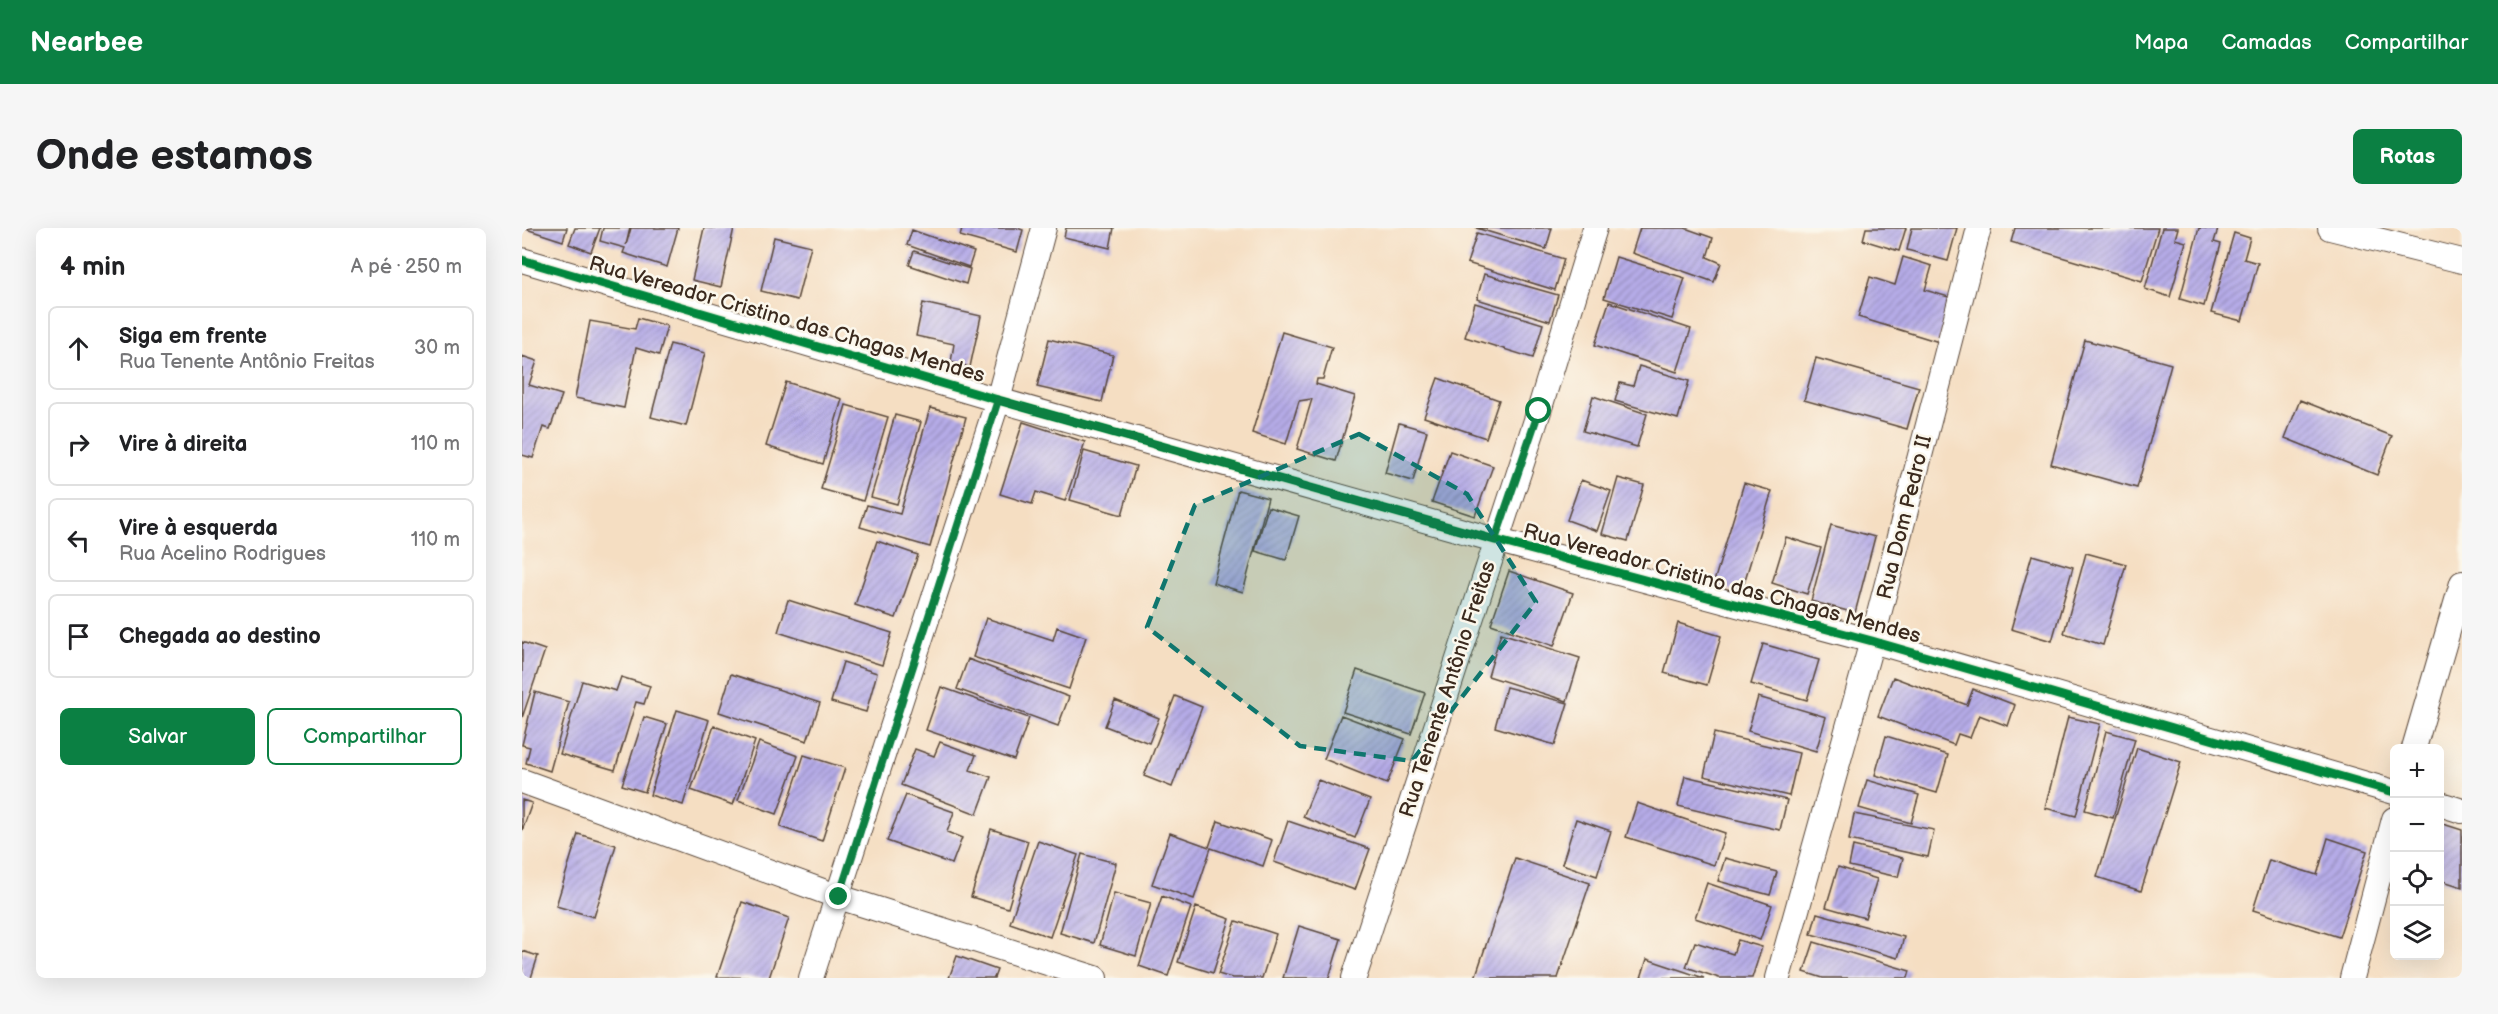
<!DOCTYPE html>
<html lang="pt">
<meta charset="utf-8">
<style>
body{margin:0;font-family:"Balsamiq Sans",sans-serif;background:#f6f6f6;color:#202124}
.controls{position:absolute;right:18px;bottom:18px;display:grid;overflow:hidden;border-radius:9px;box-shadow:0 6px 24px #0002}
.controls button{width:54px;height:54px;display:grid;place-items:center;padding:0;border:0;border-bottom:2px solid #e0e0e0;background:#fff;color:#202124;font:30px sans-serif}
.stop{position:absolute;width:18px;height:18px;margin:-14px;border:4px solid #0b8043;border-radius:50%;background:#fff}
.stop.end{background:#0b8043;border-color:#fff;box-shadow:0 2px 6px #0008}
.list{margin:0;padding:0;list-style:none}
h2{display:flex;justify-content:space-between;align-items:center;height:78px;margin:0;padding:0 24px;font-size:26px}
h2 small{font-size:20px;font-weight:400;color:#757577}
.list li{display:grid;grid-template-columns:39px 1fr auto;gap:18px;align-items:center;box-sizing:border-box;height:84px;margin:0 12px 12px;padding:0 12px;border:2px solid #e0e0e0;border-radius:9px}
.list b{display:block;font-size:22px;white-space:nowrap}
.list p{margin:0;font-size:20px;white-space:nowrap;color:#757577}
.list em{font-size:20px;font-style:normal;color:#757577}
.actions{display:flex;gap:12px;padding:18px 24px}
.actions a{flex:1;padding:14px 0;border:2px solid #0b8043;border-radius:9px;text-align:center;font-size:21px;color:#0b8043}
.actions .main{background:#0b8043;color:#fff}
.icon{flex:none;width:33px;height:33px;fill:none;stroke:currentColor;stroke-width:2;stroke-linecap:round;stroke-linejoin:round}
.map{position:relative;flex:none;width:1940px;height:750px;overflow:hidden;border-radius:9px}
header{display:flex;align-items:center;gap:36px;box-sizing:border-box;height:84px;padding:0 30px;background:#0b8043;color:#fff}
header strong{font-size:28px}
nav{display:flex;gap:33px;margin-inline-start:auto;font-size:21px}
.intro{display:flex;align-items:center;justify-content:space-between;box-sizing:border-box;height:144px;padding:0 36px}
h1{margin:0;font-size:42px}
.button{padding:15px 27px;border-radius:9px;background:#0b8043;color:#fff;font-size:21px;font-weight:700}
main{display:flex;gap:36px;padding:0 36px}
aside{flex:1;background:#fff;border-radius:9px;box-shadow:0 6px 24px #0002}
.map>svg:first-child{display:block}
.building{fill:url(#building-hatch)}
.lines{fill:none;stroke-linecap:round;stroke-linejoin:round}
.minor-casing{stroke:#574537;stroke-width:26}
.minor{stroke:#fff;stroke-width:24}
.cycleway-casing{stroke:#fbf7ec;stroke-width:13}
.cycleway{stroke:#00873e;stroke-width:9}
.route{stroke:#0b8043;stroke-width:8}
.marked{fill:#0f766e;fill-opacity:0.2;stroke:#0f766e;stroke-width:4.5;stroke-dasharray:12 8;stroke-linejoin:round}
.labels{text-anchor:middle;stroke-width:5;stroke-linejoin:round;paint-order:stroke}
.street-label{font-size:21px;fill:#3b2a1e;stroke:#fbf7ec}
</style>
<header>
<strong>Nearbee</strong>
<nav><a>Mapa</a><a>Camadas</a><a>Compartilhar</a></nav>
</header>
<div class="intro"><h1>Onde estamos</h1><a class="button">Rotas</a></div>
<main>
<aside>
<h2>4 min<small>A pé · 250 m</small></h2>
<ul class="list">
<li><svg class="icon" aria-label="ahead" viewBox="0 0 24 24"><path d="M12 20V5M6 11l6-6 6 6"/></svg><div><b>Siga em frente</b><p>Rua Tenente Antônio Freitas</p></div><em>30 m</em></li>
<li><svg class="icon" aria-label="right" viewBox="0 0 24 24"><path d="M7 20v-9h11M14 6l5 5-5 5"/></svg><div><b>Vire à direita</b></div><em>110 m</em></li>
<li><svg class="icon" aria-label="left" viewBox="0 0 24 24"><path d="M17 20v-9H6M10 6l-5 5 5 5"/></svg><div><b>Vire à esquerda</b><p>Rua Acelino Rodrigues</p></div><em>110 m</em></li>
<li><svg class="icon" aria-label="arrive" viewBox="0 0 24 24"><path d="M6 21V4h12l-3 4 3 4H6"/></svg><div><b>Chegada ao destino</b></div></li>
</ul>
<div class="actions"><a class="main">Salvar</a><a>Compartilhar</a></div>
</aside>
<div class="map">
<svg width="1940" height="750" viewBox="0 0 1940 750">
<defs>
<pattern id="building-hatch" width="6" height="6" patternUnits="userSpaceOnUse" patternTransform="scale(1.5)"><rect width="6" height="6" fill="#b6ace8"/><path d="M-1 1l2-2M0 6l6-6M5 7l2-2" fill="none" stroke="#958cbb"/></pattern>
</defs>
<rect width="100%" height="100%" fill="#fbf7ec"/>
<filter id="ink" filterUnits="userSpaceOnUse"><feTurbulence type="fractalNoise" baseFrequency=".0167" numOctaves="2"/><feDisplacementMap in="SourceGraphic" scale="12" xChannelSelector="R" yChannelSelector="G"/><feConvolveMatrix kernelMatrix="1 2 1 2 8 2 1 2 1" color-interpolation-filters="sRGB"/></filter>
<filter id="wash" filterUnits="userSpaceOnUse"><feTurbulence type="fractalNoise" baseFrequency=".008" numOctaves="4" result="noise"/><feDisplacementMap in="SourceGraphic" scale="24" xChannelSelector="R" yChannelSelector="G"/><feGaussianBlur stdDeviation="1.35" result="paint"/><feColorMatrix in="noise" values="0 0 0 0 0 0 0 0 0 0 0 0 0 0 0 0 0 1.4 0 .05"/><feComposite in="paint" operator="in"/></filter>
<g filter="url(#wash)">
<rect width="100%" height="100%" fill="#f5dec2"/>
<g id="blocks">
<path class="building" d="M1 0H45L41 13Z
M53 0H78L69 24 47 16Z
M81 0H108L104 17 109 0H156L145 39 101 25 103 20 78 13Z
M182 0H212L199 59 170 52Z
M440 0H495L501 2 495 24 438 8Z
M544 0H592L588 20 542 9Z
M954 0H1030L1024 21Z
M1118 0H1163L1191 10 1185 29 1199 35 1192 54 1110 25Z
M1344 0H1384L1377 23 1341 12Z
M1390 0H1435L1426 33 1385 22Z
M1493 0H1636L1620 53 1489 14Z
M1640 0H1656L1653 11 1664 14 1648 69 1623 61Z
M1677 0 1696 1 1692 14 1699 16 1682 78 1658 71Z
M390 2 452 24 447 39 385 17Z
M955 5 1042 31 1033 62 945 35Z
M1712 5 1728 10 1722 31 1736 35 1720 93 1689 85Z
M252 9 289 18 275 72 239 63Z
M392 23 448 41 444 56 387 37Z
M1094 29 1163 50 1150 91 1082 70Z
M1381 29 1410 38 1403 62 1430 70 1417 114 1336 89 1348 49 1373 57Z
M962 46 1036 67 1028 93 955 71Z
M1087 74 1169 101 1155 144 1073 117Z
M401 75 459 88 448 139 429 134 432 116 394 108Z
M953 75 1021 96 1011 130 943 109Z
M116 90 145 98 137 127 114 120 102 180 53 170 68 93 113 101Z
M760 104 810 119 801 151H795L794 156 833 168 814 233 775 221 790 171 777 173 764 216 730 205Z
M527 111 591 127 580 174 515 159Z
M1563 112 1649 136 1615 260 1529 236Z
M148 116 183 125 164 198 129 189Z
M0 128 15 133 7 157 40 167 28 201 21 199 11 230 0 227Z
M1294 130 1397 159 1385 201 1282 172Z
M1117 138 1167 153 1156 191 1093 173 1098 155 1111 158Z
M916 150 977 172 964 210 902 189Z
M264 154 320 171 301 236 244 218Z
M1071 168 1125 186 1115 219 1061 203Z
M1778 172 1870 208 1855 247 1763 210Z
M324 177 366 189 341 273 299 261Z
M408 180 444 189 408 319 338 299 345 277 378 286Z
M373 187 399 194 375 276 349 269Z
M501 194 563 214 543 273 514 264 510 276 478 266Z
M877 195 905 203 891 253 863 245Z
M562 223 614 238 600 287 548 272Z
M928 223 971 238 953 288 910 274Z
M1096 250 1122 257 1106 313 1080 306Z
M1059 252 1089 263 1075 303 1045 292Z
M1222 255 1250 263 1219 365 1191 357Z
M716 262 746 270 721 364 691 355Z
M746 279 777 288 764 332 733 323Z
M1309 297 1353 309 1333 385 1289 373Z
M1264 309 1299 320 1285 366 1250 355Z
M355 313 396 327 374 390 333 377Z
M1564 325 1604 336 1581 417 1542 405Z
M1510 327 1551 339 1530 413 1489 401Z
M987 343 1051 365 1032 418 969 396Z
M266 372 370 405 360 437 256 404Z
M464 390 531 412 535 399 564 409 547 461 451 429Z
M1156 395 1199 408 1185 457 1142 445Z
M979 405 1058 430 1045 473 966 448Z
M0 414 23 422 0 490Z
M1241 416 1297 432 1285 472 1229 456Z
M446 431 547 469 536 498 435 461Z
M321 434 355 445 344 484 309 474Z
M835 442 903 465 889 506 821 484Z
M209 446 298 475 285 513 197 484Z
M99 449 128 458 122 476 114 474 93 542 38 526 60 453 94 463Z
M1371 449 1445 477 1451 461 1493 477 1486 498 1457 487 1448 510 1436 506 1432 517 1356 488Z
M419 459 507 490 492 532 404 502Z
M984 459 1046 475 1033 517 973 499Z
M13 464 47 474 28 543 4 535 8 519 0 517Z
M653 468 680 479 650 559 622 548Z
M1236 469 1304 489 1294 523 1226 503Z
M593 472 637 490 627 515 583 498Z
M155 482 187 492 161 577 128 567Z
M819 487 883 511 865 556 802 531Z
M122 489 145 496 123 564 100 557Z
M1546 489 1578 496 1554 588 1523 580Z
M192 498 233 513 211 577 169 562Z
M1584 503 1613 511 1591 590 1563 582Z
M1192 505 1277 525 1267 568 1182 548Z
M1364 508 1426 527 1415 565 1353 547Z
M237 514 276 528 255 586 216 572Z
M418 514 454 527 448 542 469 549 455 586 379 557 393 521 412 528Z
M1615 520 1659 534 1619 663 1575 649Z
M282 527 323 540 300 613 258 599Z
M1163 548 1265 572 1258 602 1156 578Z
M796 552 848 572 833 610 781 589Z
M1345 552 1397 567 1389 595 1337 580Z
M384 567 432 584 425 604 440 610 430 636 365 613Z
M0 572 10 575 0 603Z
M1115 575 1203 605 1192 637 1104 609Z
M1332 586 1412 602 1406 629 1327 612Z
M1054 591 1089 603 1075 648 1040 636Z
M696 593 750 612 741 638 689 620 672 671 630 656 648 605 687 619Z
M766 593 848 621 833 662 752 634Z
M1918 595 1940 602V659L1918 652Z
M469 601 506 613 486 680 449 669Z
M56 606 94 617 72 689 34 678Z
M1806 610 1845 623 1817 709 1731 682 1747 632 1795 647Z
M516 613 556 627 528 709 488 695Z
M1331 618 1381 630 1376 649 1327 638Z
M560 626 594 635 572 715 538 705Z
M993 630 1068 655 1036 750H953Z
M1203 630 1255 644 1248 667 1196 653Z
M1316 639 1355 651 1343 690 1304 679Z
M1185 655 1250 677 1238 712 1173 690Z
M592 665 629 675 614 728 578 717Z
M640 668 669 679 646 748 617 738Z
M220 674 267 690 247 750 195 749Z
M674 679 708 691 691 745 656 734Z
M1295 685 1382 709 1376 730 1289 706Z
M714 693 754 706 740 750H710L696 746Z
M777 698 819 711 807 750H761Z
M1216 712 1240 719 1230 750H1197L1164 739 1173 714 1211 726Z
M1292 714 1388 743 1386 750H1301L1282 744Z
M0 723 16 728 9 750H0Z
M435 728 475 742 472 750H427Z
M1125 731 1182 750H1119Z"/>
</g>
</g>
<g filter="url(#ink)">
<use href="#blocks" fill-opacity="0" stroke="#574537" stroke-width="1.5"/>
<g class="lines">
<g class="minor-casing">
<path id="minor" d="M1808 0 1940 33
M0 32 476 172 973 312 1350 413 1872 564
M1892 520 1940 355
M0 553 317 669 573 750
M1918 576 1940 583
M289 750 476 172 522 0
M832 750 1017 183 1073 0
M1256 750 1350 413 1457 0
M1830 750 1872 591"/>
</g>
<use href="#minor" class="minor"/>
<g class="cycleway-casing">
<path id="cycleway" d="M0 32 476 172 973 312 1350 413 1872 564"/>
</g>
<use href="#cycleway" class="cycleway"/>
</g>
</g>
<g class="lines" filter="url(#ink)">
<path class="route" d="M317 669 476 172 973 312 1017 183"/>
</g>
<path class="marked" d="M837 206 945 266 1014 374 890 533 778 518 625 399 673 277Z"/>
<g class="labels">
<g class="street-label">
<text transform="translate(265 91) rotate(16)" y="7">Rua Vereador Cristino das Chagas Mendes</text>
<text transform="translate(1382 289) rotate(-76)" y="7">Rua Dom Pedro II</text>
<text transform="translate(1200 355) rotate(15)" y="7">Rua Vereador Cristino das Chagas Mendes</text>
<text transform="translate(925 461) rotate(-72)" y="7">Rua Tenente Antônio Freitas</text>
</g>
</g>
</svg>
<div class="controls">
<button>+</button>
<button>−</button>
<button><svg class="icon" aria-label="locate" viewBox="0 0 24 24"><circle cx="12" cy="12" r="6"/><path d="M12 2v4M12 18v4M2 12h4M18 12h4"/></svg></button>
<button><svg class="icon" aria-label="layers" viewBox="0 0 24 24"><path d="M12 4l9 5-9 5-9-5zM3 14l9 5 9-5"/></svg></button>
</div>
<div class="stop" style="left:1017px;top:183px"></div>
<div class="stop end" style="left:317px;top:669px"></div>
</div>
</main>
